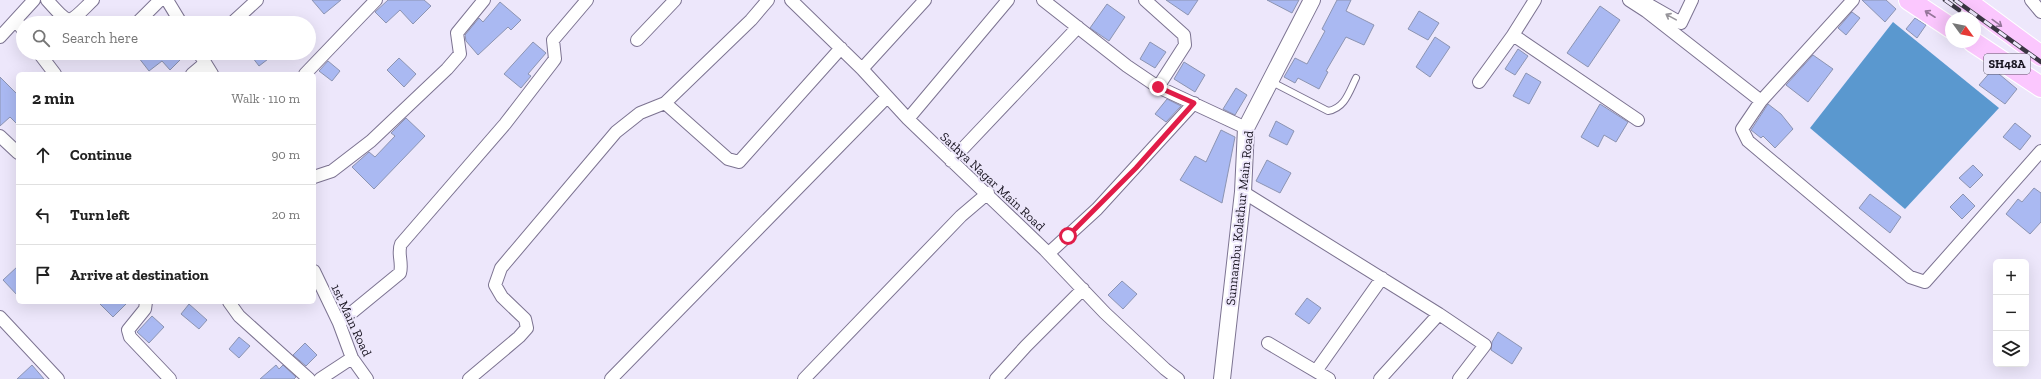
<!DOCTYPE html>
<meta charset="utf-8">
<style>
body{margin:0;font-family:"Zilla Slab",serif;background:#f2f2f2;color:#222}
.controls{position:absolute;right:12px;bottom:12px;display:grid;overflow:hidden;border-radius:6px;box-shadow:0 4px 16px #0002}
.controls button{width:36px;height:36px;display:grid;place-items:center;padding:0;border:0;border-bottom:1px solid #e0e0e0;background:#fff;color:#222;font:20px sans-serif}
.compass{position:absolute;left:1945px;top:12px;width:36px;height:36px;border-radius:50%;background:#fff;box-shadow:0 4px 16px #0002;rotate:123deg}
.stop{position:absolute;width:12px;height:12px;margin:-9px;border:3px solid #e11d48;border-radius:50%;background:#fff}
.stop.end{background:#e11d48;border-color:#fff;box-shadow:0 1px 4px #0008}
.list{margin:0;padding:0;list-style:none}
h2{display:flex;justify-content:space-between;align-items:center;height:52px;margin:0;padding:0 16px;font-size:17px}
h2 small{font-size:13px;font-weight:400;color:#767676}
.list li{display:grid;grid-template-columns:26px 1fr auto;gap:12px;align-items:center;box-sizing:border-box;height:60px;padding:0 16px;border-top:1px solid #e0e0e0}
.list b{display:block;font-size:15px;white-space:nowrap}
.list em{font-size:13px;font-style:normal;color:#767676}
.icon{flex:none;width:22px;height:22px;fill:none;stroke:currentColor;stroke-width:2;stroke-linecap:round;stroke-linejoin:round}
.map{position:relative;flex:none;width:2041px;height:379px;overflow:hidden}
.search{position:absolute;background:#fff;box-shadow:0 4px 16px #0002;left:16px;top:16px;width:300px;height:44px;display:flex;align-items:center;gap:10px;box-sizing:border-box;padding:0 14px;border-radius:22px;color:#767676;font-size:15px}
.panel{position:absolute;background:#fff;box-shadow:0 4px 16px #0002;left:16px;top:72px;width:300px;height:232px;border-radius:6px}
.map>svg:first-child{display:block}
.water{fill:#5a98cf}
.building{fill:#aab9f2;stroke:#8c94b2}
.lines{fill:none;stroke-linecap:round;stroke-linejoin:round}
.service-casing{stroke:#7c7391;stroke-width:8}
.minor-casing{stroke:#7c7391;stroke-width:14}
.tertiary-casing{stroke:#7c7391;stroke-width:18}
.primary-casing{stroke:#fff;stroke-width:22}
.service{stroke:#fff;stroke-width:6}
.minor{stroke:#fff;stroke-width:12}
.tertiary{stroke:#fff;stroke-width:16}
.primary{stroke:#fbc7fe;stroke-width:20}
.rail-casing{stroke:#3a3643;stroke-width:4.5}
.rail{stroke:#ede7fb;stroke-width:3;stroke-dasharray:9;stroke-linecap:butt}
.oneway{stroke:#95769a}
.oneway2{stroke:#97959b}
.route{stroke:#e11d48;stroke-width:5}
.labels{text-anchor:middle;stroke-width:4;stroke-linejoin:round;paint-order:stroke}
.shield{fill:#ede7fb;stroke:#585362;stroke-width:1}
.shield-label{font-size:12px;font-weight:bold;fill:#181420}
.street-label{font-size:13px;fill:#181420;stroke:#ede7fb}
</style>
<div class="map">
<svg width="2041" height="379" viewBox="0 0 2041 379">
<rect width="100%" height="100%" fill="#ede7fb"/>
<path class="water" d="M1893 22 1999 108 1905 209 1810 128Z"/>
<path class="building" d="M312 0H341L324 14Z
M388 0H424L431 6 413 24 400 10 386 23 375 12Z
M1166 0H1198L1188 15Z
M1267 0H1299L1292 13Z
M1337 0H1351L1346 11 1374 25 1364 45 1346 37 1326 71 1328 72 1319 89 1298 78 1295 83 1284 77 1295 58 1307 64 1325 31 1322 29Z
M1862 0H1886L1896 9 1885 22Z
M500 2 521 20 511 30 508 27 478 55 466 41 465 35 479 18 483 22Z
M1107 4 1125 17 1109 41 1090 28Z
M1600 6 1620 20 1588 67 1567 53Z
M1419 11 1439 23 1428 40 1408 29Z
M1852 12 1860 18 1846 35 1838 28Z
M1915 18 1926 25 1917 38 1906 29Z
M1435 37 1450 47 1430 77 1416 67Z
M533 42 546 53 528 74 531 76 521 88 504 74Z
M1150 42 1166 52 1155 68 1140 59Z
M1518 49 1528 56 1515 75 1505 69Z
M135 53H187L170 70 162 61 149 71Z
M249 53H276L259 66Z
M1813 55 1833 69 1808 102 1786 85Z
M399 58 416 74 404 87 387 70Z
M328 61 340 71 332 81 319 71Z
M1184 62 1205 75 1195 92 1174 79Z
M1993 69 2017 89 2005 104 1979 85Z
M1526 73 1541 82 1529 104 1513 96Z
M0 77 18 95V125L10 117 0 126Z
M1236 88 1247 95 1235 115 1223 109Z
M1167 99 1181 106 1166 122 1155 114Z
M1600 104 1628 122 1616 142 1604 135 1598 147 1581 137Z
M1768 104 1781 114 1793 129 1775 148 1763 136 1761 138 1751 130Z
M406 118 425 136 374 189 352 167 369 152 375 157 395 136 391 133Z
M1276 121 1294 131 1287 145 1269 136Z
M2015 123 2031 136 2020 150 2003 137Z
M1221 130 1235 137 1222 203 1180 180 1195 156 1206 162Z
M1267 160 1291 173 1280 193 1256 181Z
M1973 165 1983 175 1970 188 1959 178Z
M2034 188 2041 193V222L2030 234 2006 214 2018 199 2022 202Z
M1870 194 1901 217 1890 233 1859 208Z
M1963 194 1975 206 1962 219 1950 207Z
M18 266V296L3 280Z
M1122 281 1137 294 1123 309 1108 295Z
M1307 298 1321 308 1309 324 1295 314Z
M98 302H128L113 317Z
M189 304 207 320 199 329 181 314Z
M152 316 164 327 149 343 137 332Z
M1498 332 1522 348 1512 364 1491 350 1492 342Z
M239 337 250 346 239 358 229 349Z
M305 343 317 355 306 366 293 355Z
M32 365 44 379H17Z
M276 365 279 369 283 365 296 377 294 379H260Z"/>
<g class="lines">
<g class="service-casing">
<path id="service" d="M1272 82 1328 111C1345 108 1349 92 1356 78"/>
</g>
<g class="minor-casing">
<path id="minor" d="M47 0C71 27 68 24 93 0
M167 0 181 23
M791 0 862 69 908 119 1045 250 1105 313 1165 369 1178 379
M1043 0 1127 66 1158 87 1246 128
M1145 0 1184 35 1185 45 1158 87
M1629 0 1646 11 1761 101
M1853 0 1761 101 1742 129 1748 141 1910 277 1925 282 2041 151
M2031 0 2041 12
M1644 2 1681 23 1692 0
M16 20 23 30
M137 23 160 0
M232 23 257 0
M1513 35 1638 120
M0 37 34 0
M637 40 675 0
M39 53 55 74
M199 53 212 74
M862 69 925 0
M192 74 205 63
M305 74 376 0
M1479 82 1513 35 1535 0
M665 103 728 159 739 162 841 48
M908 119 1008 0
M0 136 18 153
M951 161 1078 27
M314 177 332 171 371 141 447 69 460 54 457 33 484 0
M1243 192 1439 314 1485 345 1459 379
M1049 253 1097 209 1194 103
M314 271 339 323 352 358 367 379
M146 302 145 309 128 330 130 337 170 379
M229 302 239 316 309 379
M0 317 58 379
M339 323 400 273C403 263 397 253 401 244L505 124 552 63 555 59 553 40 587 0
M1268 343 1329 379
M1316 371 1382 278
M320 379 352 358
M469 379 519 337 527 328 525 319 502 297 495 285 501 268 616 132 640 113 665 103 751 20 768 0
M611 379 887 97
M804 379 961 216 988 193
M996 379 1026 346 1083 289
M1380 379 1439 314"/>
</g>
<g class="tertiary-casing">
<path id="tertiary" d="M1222 379 1243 192 1246 128 1312 0"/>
</g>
<g class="primary-casing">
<path id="primary" d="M1909 0 1951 28
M1965 0 2041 56
M1973 42 2041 87"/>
</g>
<use href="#service" class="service"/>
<use href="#minor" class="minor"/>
<use href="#tertiary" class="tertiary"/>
<use href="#primary" class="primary"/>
<g class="rail-casing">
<path id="rail" d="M1945 0 1959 10
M1955 0 2041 62"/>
</g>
<use href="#rail" class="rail"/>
</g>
<defs><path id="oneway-shaft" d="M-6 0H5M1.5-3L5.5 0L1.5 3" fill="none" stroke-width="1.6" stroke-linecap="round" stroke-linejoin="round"/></defs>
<g class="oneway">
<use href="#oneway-shaft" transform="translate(1930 14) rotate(-147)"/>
<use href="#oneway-shaft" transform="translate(1997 23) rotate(36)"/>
</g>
<use class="oneway2" href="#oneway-shaft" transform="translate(1671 17) rotate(-151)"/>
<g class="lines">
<path class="route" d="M1068 236 1136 168 1194 103 1158 87"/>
</g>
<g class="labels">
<rect class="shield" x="1984" y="54" width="46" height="20" rx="3"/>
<g class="shield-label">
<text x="2007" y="68">SH48A</text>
</g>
<g class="street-label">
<text transform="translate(993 181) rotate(43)" y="5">Sathya Nagar Main Road</text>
<text transform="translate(1239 218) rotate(-84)" y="5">Sunnambu Kolathur Main Road</text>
<text transform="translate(352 320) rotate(65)" y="5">1st Main Road</text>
</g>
</g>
</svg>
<div class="controls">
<button>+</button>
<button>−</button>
<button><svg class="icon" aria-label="layers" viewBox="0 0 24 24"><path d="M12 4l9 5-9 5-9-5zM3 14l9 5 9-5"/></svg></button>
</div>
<svg class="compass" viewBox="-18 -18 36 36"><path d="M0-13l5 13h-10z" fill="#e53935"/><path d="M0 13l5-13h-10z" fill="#767676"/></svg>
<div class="stop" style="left:1068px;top:236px"></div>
<div class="stop end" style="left:1158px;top:87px"></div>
<div class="search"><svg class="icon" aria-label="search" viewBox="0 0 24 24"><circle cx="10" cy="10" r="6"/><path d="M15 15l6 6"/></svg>Search here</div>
<section class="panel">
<h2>2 min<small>Walk · 110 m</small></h2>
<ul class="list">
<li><svg class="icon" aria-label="ahead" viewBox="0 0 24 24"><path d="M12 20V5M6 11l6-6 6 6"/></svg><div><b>Continue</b></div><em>90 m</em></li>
<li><svg class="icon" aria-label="left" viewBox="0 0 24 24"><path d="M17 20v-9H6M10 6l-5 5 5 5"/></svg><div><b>Turn left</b></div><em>20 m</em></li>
<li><svg class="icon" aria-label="arrive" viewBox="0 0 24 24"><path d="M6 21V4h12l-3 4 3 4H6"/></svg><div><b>Arrive at destination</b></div></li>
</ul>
</section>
</div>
